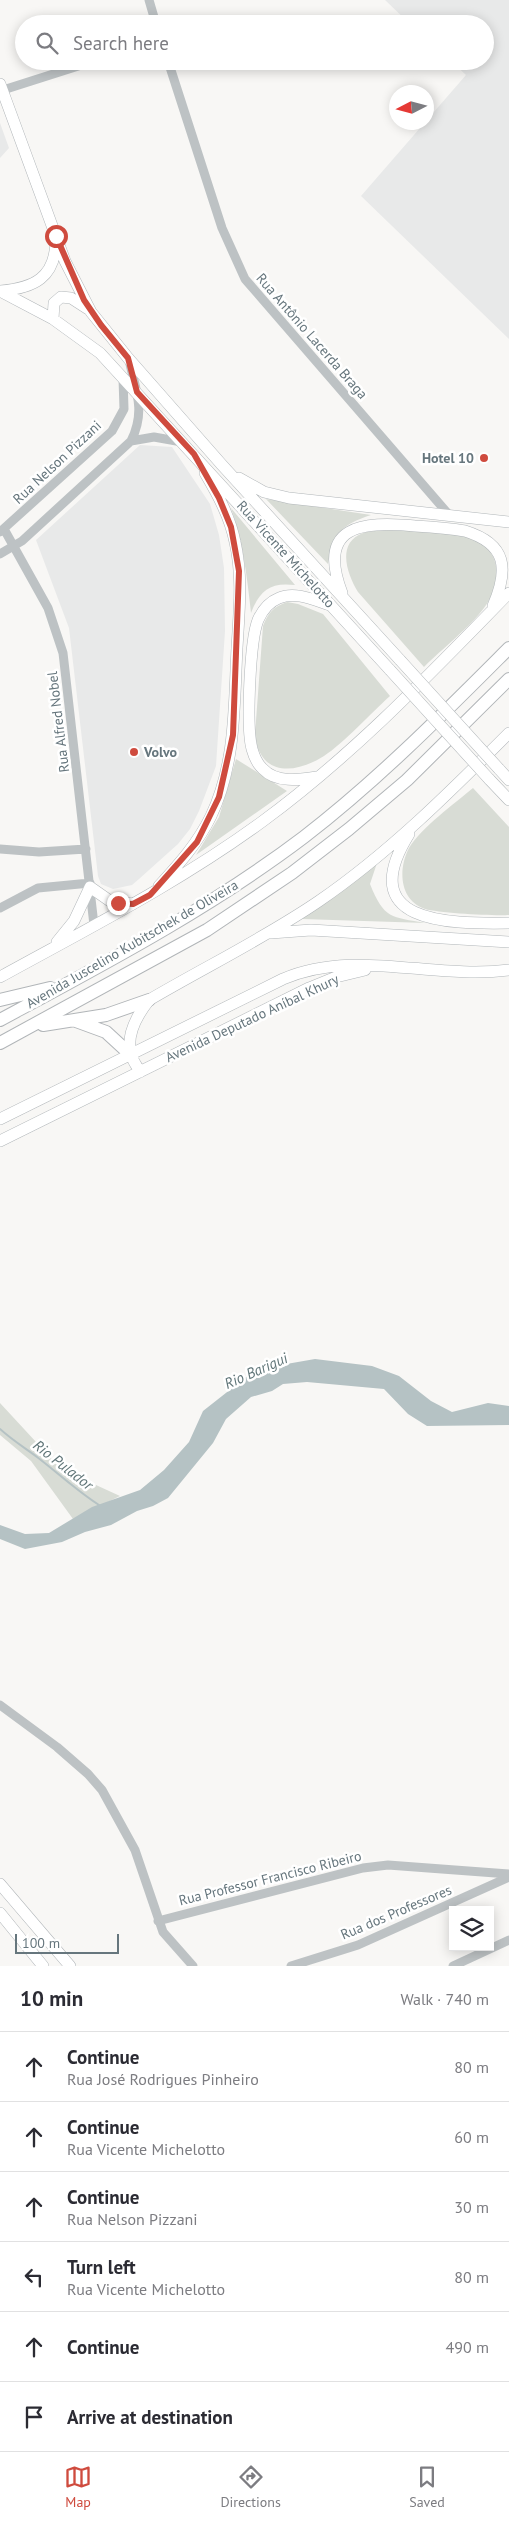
<!DOCTYPE html>
<meta charset="utf-8">
<style>
body{margin:0;font-family:"PT Sans",sans-serif;background:#f7f7f7;color:#2b2b33}
.controls{position:absolute;right:15px;bottom:15px;display:grid;overflow:hidden;border-radius:0px;box-shadow:0 2px 12px #0003}
.controls button{width:45px;height:45px;display:grid;place-items:center;padding:0;border:0;border-bottom:1px solid #e1e1e2;background:#fff;color:#2b2b33;font:25px sans-serif}
.compass{position:absolute;left:389px;top:85px;width:45px;height:45px;border-radius:50%;background:#fff;box-shadow:0 2px 12px #0003;rotate:264deg}
.scale{position:absolute;left:15px;bottom:12px;width:104px;box-sizing:border-box;padding-left:5px;border:2px solid #66767d;border-top:0;font-size:14px;line-height:18px;white-space:nowrap;color:#66767d;-webkit-text-stroke:4px #fff;paint-order:stroke}
.stop{position:absolute;width:15px;height:15px;margin:-11px;border:4px solid #cf4b3e;border-radius:50%;background:#fff}
.stop.end{background:#cf4b3e;border-color:#fff;box-shadow:0 1px 5px #0008}
.list{margin:0;padding:0;list-style:none}
h2{display:flex;justify-content:space-between;align-items:center;height:65px;margin:0;padding:0 20px;font-size:21px}
h2 small{font-size:16px;font-weight:400;color:#7c7c81}
.list li{display:grid;grid-template-columns:32px 1fr auto;gap:15px;align-items:center;box-sizing:border-box;height:70px;padding:0 20px;border-top:1px solid #e1e1e2}
.list b{display:block;font-size:19px;white-space:nowrap}
.list p{margin:0;font-size:16px;white-space:nowrap;color:#7c7c81}
.list em{font-size:16px;font-style:normal;color:#7c7c81}
.icon{flex:none;width:28px;height:28px;fill:none;stroke:currentColor;stroke-width:2;stroke-linecap:round;stroke-linejoin:round}
.map{position:relative;flex:none;width:509px;height:1966px;overflow:hidden}
.search{position:absolute;background:#fff;box-shadow:0 2px 12px #0003;left:15px;right:15px;top:15px;height:55px;display:flex;align-items:center;gap:12px;box-sizing:border-box;padding:0 18px;border-radius:28px;color:#7c7c81;font-size:19px}
.sheet{height:485px;background:#fff}
nav{display:flex;justify-content:space-around;align-items:center;box-sizing:border-box;height:70px;border-top:1px solid #e1e1e2;background:#fff;font-size:14px;color:#7c7c81}
nav a{display:grid;justify-items:center;gap:2px}
nav .on{color:#cf4b3e}
.map>svg:first-child{display:block}
.built{fill:#e8e9e9}
.green{fill:#d8dcd5}
.water{fill:#b5c2c4}
.lines{fill:none;stroke-linecap:round;stroke-linejoin:round}
.stream{stroke:#b5c2c4;stroke-width:2}
.major-casing{stroke:#b1b6b9;stroke-width:12}
.highway-casing{stroke:#b1b5b8;stroke-width:14}
.minor{stroke:#bdc2c4;stroke-width:9}
.major{stroke:#fff;stroke-width:11}
.highway{stroke:#fff;stroke-width:12}
.major-bridge-casing{stroke:#b1b6b9;stroke-width:12;stroke-linecap:butt}
.major-bridge{stroke:#fff;stroke-width:11}
.route{stroke:#cf4b3e;stroke-width:6}
.poi-dot{fill:#cf4b3e;stroke:#fff;stroke-width:2}
.labels{text-anchor:middle;stroke-width:5;stroke-linejoin:round;paint-order:stroke}
.street-label{font-size:14px;fill:#66767d;stroke:#fff}
.poi-label{font-size:14px;font-weight:bold;fill:#66767d;stroke:#fff;text-anchor:end}
.water-label{font-size:15px;font-style:italic;fill:#607578;stroke:#fff}
</style>
<div class="map">
<svg width="509" height="1966" viewBox="0 0 509 1966">
<rect width="100%" height="100%" fill="#f8f7f5"/>
<path class="built" d="M385 0H509V339L361 196 466 75 451 61H485V24H410Z
M0 123 9 148 0 158Z
M140 445 172 447 210 504 219 535 224 568 225 631 216 766 199 811 190 829 178 844 139 879 132 885 113 889 101 884 98 876 69 628 36 540Z"/>
<path class="green" d="M266 499 371 515C341 525 334 533 328 564Z
M231 508 295 585C270 582 260 590 251 613 247 577 243 542 231 508Z
M383 530C409 531 448 528 471 537 503 549 502 584 484 608 470 627 442 649 424 667L358 592C347 574 336 543 363 533 369 531 377 531 383 530Z
M287 602 298 604 323 614 390 696C371 713 344 743 324 756 294 775 259 776 255 734L263 626C268 613 273 607 287 602Z
M236 759 287 791 196 855 219 817Z
M473 788 509 827V915C493 916 439 913 425 909 399 900 398 869 409 848 422 827 454 804 473 788Z
M377 863 370 884C384 919 391 917 426 923L302 919Z
M0 1403 61 1469 120 1496 73 1519 31 1461 0 1435Z"/>
<path class="water" d="M315 1359 372 1366 399 1376 431 1401 452 1412 488 1403 509 1406V1425L427 1426 408 1414 384 1389 307 1382 283 1384 272 1391 251 1397 226 1419 213 1443 168 1498 153 1506 137 1511 111 1525 85 1532 62 1542 25 1549 0 1539V1525L25 1534 49 1533 92 1507 140 1490 164 1470 189 1442 203 1411 250 1374 275 1366Z"/>
<g class="lines">
<path class="stream" d="M0 1429C12 1440 25 1448 37 1457 58 1473 77 1491 99 1505"/>
<g class="major-casing">
<path id="major" d="M0 84 65 261 91 312 128 358 222 465 400 660
M0 291 53 319 100 353 390 670
M0 291C34 288 55 278 56 241
M53 319 54 303 61 297 71 298 88 309
M239 478 264 492 289 498 509 522
M342 593C316 525 362 521 415 526 432 527 448 528 465 531 507 544 509 569 493 606
M499 769 509 780
M317 777C299 780 276 783 263 769 257 764 254 756 252 749 246 727 250 640 258 620 262 611 269 602 279 598 295 591 314 600 330 605
M489 779 509 800
M409 834C354 923 446 924 509 923
M159 886C179 864 198 843 211 816 236 764 234 705 237 648 239 613 243 577 235 542 230 517 218 495 205 473
M271 933 311 930 509 942
M57 942 74 921 90 887 110 901 133 904
M0 977C89 928 180 882 263 821 353 755 431 673 509 593
M140 1072C137 1066 132 1060 131 1054 126 1035 138 1014 149 1000 205 967 265 938 319 901 389 853 450 792 509 733
M0 1119 283 979C355 948 434 980 509 970
M0 1141 309 988 336 977 365 970
M0 1884 70 1966
M0 1913 43 1966"/>
</g>
<g class="highway-casing">
<path id="highway" d="M0 1000 50 988
M0 1020C104 964 209 909 304 837 378 780 443 714 509 648
M76 1021 106 1032 131 1055
M43 1025 106 1015 149 1000
M0 1043 207 930 292 873 349 829 407 780 509 679"/>
</g>
<path class="minor" d="M149 0 156 24
M168 61 222 228 245 279 450 516
M3 90 94 61
M131 441 154 437 182 442
M4 529 48 608 63 653 94 925
M0 532 112 431 124 409 123 378
M0 554 22 541 131 441C146 411 136 391 129 360
M0 849 39 852 86 849
M0 908 38 888 90 883
M0 1705 57 1747 88 1774 102 1790 135 1850 163 1932 193 1966
M158 1921 363 1868 388 1865 509 1874
M291 1966 358 1945 509 1877
M453 1966 509 1940"/>
<use href="#major" class="major"/>
<use href="#highway" class="highway"/>
<g class="major-bridge-casing">
<path id="major-bridge" d="M400 660 499 769
M390 670 489 779"/>
</g>
<use href="#major-bridge" class="major-bridge"/>
</g>
<g class="lines">
<path class="route" d="M56 236 84 300 101 325 128 358 137 392 194 454 219 498 231 527 239 571 233 735 219 797 197 842 150 895 133 904 118 903"/>
</g>
<g class="poi-dot">
<circle cx="484" cy="458" r="5"/>
<circle cx="134" cy="752" r="5"/>
</g>
<g class="labels">
<g class="street-label">
<text transform="translate(312 336) rotate(49)" y="5">Rua Antônio Lacerda Braga</text>
<text transform="translate(57 462) rotate(-43)" y="5">Rua Nelson Pizzani</text>
<text transform="translate(286 554) rotate(48)" y="5">Rua Vicente Michelotto</text>
<text transform="translate(58 722) rotate(-97)" y="5">Rua Alfred Nobel</text>
<text transform="translate(132 944) rotate(-30)" y="5">Avenida Juscelino Kubitschek de Oliveira</text>
<text transform="translate(252 1018) rotate(-25)" y="5">Avenida Deputado Aníbal Khury</text>
<text transform="translate(270 1878) rotate(-14)" y="5">Rua Professor Francisco Ribeiro</text>
<text transform="translate(396 1912) rotate(-23)" y="5">Rua dos Professores</text>
</g>
<g class="poi-label">
<text x="474" y="463">Hotel 10</text>
<text x="144" y="757" text-anchor="start">Volvo</text>
</g>
<g class="water-label">
<text transform="translate(256 1371) rotate(-24)" y="5">Rio Barigui</text>
<text transform="translate(63 1465) rotate(38)" y="5">Rio Pulador</text>
</g>
</g>
</svg>
<div class="controls">
<button><svg class="icon" aria-label="layers" viewBox="0 0 24 24"><path d="M12 4l9 5-9 5-9-5zM3 14l9 5 9-5"/></svg></button>
</div>
<svg class="compass" viewBox="-18 -18 36 36"><path d="M0-13l5 13h-10z" fill="#e53935"/><path d="M0 13l5-13h-10z" fill="#7c7c81"/></svg>
<div class="scale">100 m</div>
<div class="stop" style="left:56px;top:236px"></div>
<div class="stop end" style="left:118px;top:903px"></div>
<div class="search"><svg class="icon" aria-label="search" viewBox="0 0 24 24"><circle cx="10" cy="10" r="6"/><path d="M15 15l6 6"/></svg>Search here</div>
</div>
<section class="sheet">
<h2>10 min<small>Walk · 740 m</small></h2>
<ul class="list">
<li><svg class="icon" aria-label="ahead" viewBox="0 0 24 24"><path d="M12 20V5M6 11l6-6 6 6"/></svg><div><b>Continue</b><p>Rua José Rodrigues Pinheiro</p></div><em>80 m</em></li>
<li><svg class="icon" aria-label="ahead" viewBox="0 0 24 24"><path d="M12 20V5M6 11l6-6 6 6"/></svg><div><b>Continue</b><p>Rua Vicente Michelotto</p></div><em>60 m</em></li>
<li><svg class="icon" aria-label="ahead" viewBox="0 0 24 24"><path d="M12 20V5M6 11l6-6 6 6"/></svg><div><b>Continue</b><p>Rua Nelson Pizzani</p></div><em>30 m</em></li>
<li><svg class="icon" aria-label="left" viewBox="0 0 24 24"><path d="M17 20v-9H6M10 6l-5 5 5 5"/></svg><div><b>Turn left</b><p>Rua Vicente Michelotto</p></div><em>80 m</em></li>
<li><svg class="icon" aria-label="ahead" viewBox="0 0 24 24"><path d="M12 20V5M6 11l6-6 6 6"/></svg><div><b>Continue</b></div><em>490 m</em></li>
<li><svg class="icon" aria-label="arrive" viewBox="0 0 24 24"><path d="M6 21V4h12l-3 4 3 4H6"/></svg><div><b>Arrive at destination</b></div></li>
</ul>
</section>
<nav>
<a class="on"><svg class="icon" aria-label="map" viewBox="0 0 24 24"><path d="M3 6l6-2 6 2 6-2v14l-6 2-6-2-6 2zM9 4v14M15 6v14"/></svg>Map</a>
<a><svg class="icon" aria-label="directions" viewBox="0 0 24 24"><path d="M12 3l9 9-9 9-9-9zM9 14v-3h6M13 9l2 2-2 2"/></svg>Directions</a>
<a><svg class="icon" aria-label="saved" viewBox="0 0 24 24"><path d="M7 4h10v16l-5-4-5 4z"/></svg>Saved</a>
</nav>
